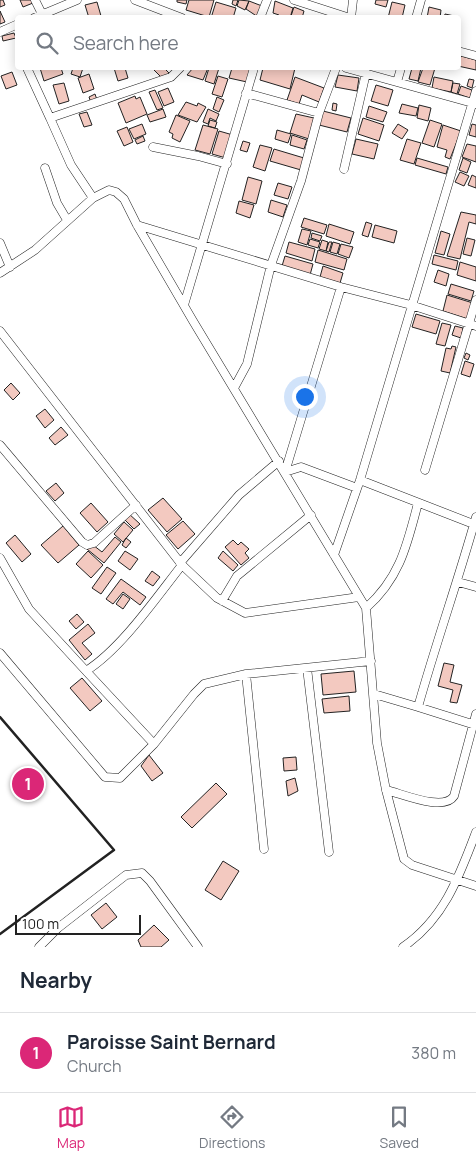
<!DOCTYPE html>
<style>
body{margin:0;font-family:Manrope,sans-serif;background:#f6f6f7;color:#1f2937}
.scale{position:absolute;left:15px;bottom:12px;width:126px;box-sizing:border-box;padding-left:5px;border:2px solid #222;border-top:0;font-size:14px;line-height:18px;white-space:nowrap;color:#222;-webkit-text-stroke:4px #fff;paint-order:stroke}
.you{position:absolute;left:304px;top:396px;width:18px;height:18px;margin:-12px;border:4px solid #fff;border-radius:50%;background:#1a73e8;box-shadow:0 0 0 8px #1a73e833}
.badge{display:grid;place-items:center;width:32px;height:32px;border-radius:50%;background:#db2777;color:#fff;font-size:16px;font-weight:700}
.pin{position:absolute;translate:-50% -50%;border:2px solid #fff;box-shadow:0 1px 5px #0006}
.list{margin:0;padding:0;list-style:none}
h2{display:flex;justify-content:space-between;align-items:center;height:65px;margin:0;padding:0 20px;font-size:21px}
h2 small{font-size:16px;font-weight:400;color:#747a83}
.list li{display:grid;grid-template-columns:32px 1fr auto;gap:15px;align-items:center;box-sizing:border-box;height:80px;padding:0 20px;border-top:1px solid #e0e1e3}
.list b{display:block;font-size:19px;white-space:nowrap}
.list p{margin:0;font-size:16px;white-space:nowrap;color:#747a83}
.list em{font-size:16px;font-style:normal;color:#747a83}
.icon{flex:none;width:28px;height:28px;fill:none;stroke:currentColor;stroke-width:2;stroke-linecap:round;stroke-linejoin:round}
.map{position:relative;flex:none;width:476px;height:947px;overflow:hidden}
.search{position:absolute;background:#fff;box-shadow:0 2px 12px #0003;left:15px;right:15px;top:15px;height:55px;display:flex;align-items:center;gap:12px;box-sizing:border-box;padding:0 18px;border-radius:5px;color:#747a83;font-size:19px}
.sheet{height:145px;background:#fff}
nav{display:flex;justify-content:space-around;align-items:center;box-sizing:border-box;height:70px;border-top:1px solid #e0e1e3;background:#fff;font-size:14px;color:#747a83}
nav a{display:grid;justify-items:center;gap:2px}
nav .on{color:#db2777}
.map>svg:first-child{display:block}
.building{fill:#f3c9c0;stroke:#222}
.lines{fill:none;stroke-linecap:round;stroke-linejoin:round}
.street-casing{stroke:#222;stroke-width:9}
.street{stroke:#fff;stroke-width:8}
.wall{stroke:#222;stroke-width:2.5}
</style>
<div class="map">
<svg width="476" height="947" viewBox="0 0 476 947">
<rect width="100%" height="100%" fill="#fff"/>
<path class="building" d="M0 0H3L5 5 0 7Z
M20 0H32L33 3 23 7Z
M177 0H187L186 4 177 2Z
M189 0H214L209 17 186 10Z
M233 0H238L236 6 232 4Z
M239 0 249 1 245 10 237 6Z
M376 0H388L386 7 375 4Z
M249 1 262 6 258 17 246 9Z
M275 1 293 8 290 18H278L279 15 273 13Z
M97 2 101 16 89 18 85 5Z
M216 2 236 8 233 18H211Z
M392 2 405 5 402 18H388Z
M294 7 304 11 302 18 291 16Z
M429 7 441 10 440 18H427Z
M0 11 5 22 0 24Z
M445 14 459 17 458 22V18H444Z
M14 33 16 38 3 41 2 36Z
M461 56 476 60V70L458 66Z
M40 68H61L63 74 44 81Z
M73 68H83L80 77 71 74Z
M114 68H125L128 78 118 81Z
M152 68H164L169 73 163 79Z
M193 68H208L203 80 187 75Z
M209 68H219L214 84 205 81Z
M232 68 250 69 247 82 229 78Z
M263 68H295L290 89 260 80Z
M412 68H421L418 81 409 79Z
M423 68H435L430 85 418 82Z
M12 72 17 85 6 89 1 76Z
M89 74 94 89 83 93 78 78Z
M338 75 359 78 357 91 335 87Z
M218 76 228 79 222 97 212 94Z
M295 77 324 88 319 102 302 95 299 104 287 100Z
M434 77 453 81 451 92 432 88Z
M469 79 474 80 472 88 467 86Z
M64 83 69 101 59 104 53 85Z
M453 83 460 84 457 94 451 92Z
M376 85 393 90 388 106 371 101Z
M461 86 472 90 470 98 458 94Z
M168 88 174 102 164 106 158 92Z
M155 90 163 108 157 110 149 92Z
M95 94 97 100 91 103 89 97Z
M135 96 136 99 140 97 147 114 126 123 118 103Z
M217 97 224 100 219 112 213 109Z
M186 102 197 106 198 103 206 107 197 122 178 115Z
M333 103 337 104 336 111 332 110Z
M402 104 418 108 416 116 399 113Z
M419 105 431 108 428 121 417 118Z
M369 106 387 112 383 122 366 117Z
M163 109 166 117 150 122 147 115Z
M208 109 219 114 216 121 210 118 208 124 203 122Z
M323 111 351 118 347 132 319 125Z
M87 112 92 125 84 127 79 114Z
M296 114 314 118 309 139 290 133Z
M176 115 190 121 180 142 172 138 173 134 169 132Z
M363 118 384 125 379 141 358 134Z
M210 120 217 122 215 128 208 126Z
M430 120 442 124 434 147 422 143Z
M142 124 146 134 134 139 129 129Z
M398 124 408 130 402 139 392 133Z
M472 124 476 125V137L469 135Z
M203 125 218 129 210 154 195 150Z
M443 125 461 131 450 159 445 157 447 150 437 147Z
M127 127 133 142 124 146 117 131Z
M277 130 291 134 288 143 275 139Z
M219 131 233 135 226 158 212 154Z
M292 135 307 140 304 149 290 145Z
M143 136 145 141 137 144 135 140Z
M356 139 378 144 374 159 352 154Z
M407 139 421 143 414 164 400 160Z
M243 141 250 143 247 152 240 150Z
M467 144 476 146V162L462 157Z
M260 145 272 148 265 171 253 167Z
M274 149 304 158 301 170 270 161Z
M417 158 448 167 446 174 415 165Z
M463 158 471 162 467 173 459 170Z
M460 172 469 176 464 186 455 182Z
M472 175 476 177V188L468 185Z
M248 177 262 181 256 204 242 200Z
M278 183 292 187 288 199 274 195Z
M271 200 287 205 283 217 268 212Z
M239 201 254 205 250 218 236 213Z
M461 212 476 215V224L469 222 460 259 447 256Z
M304 218 327 225 324 234 301 227Z
M366 222 372 224 368 237 362 235Z
M329 224 354 232 350 244 326 236Z
M375 225 397 231 394 243 372 237Z
M302 229 311 231 307 245 298 242Z
M441 231 450 234 444 255 435 253Z
M312 233 322 236 320 241 311 238Z
M467 238 475 240 471 256 463 254Z
M310 239 320 242 318 248 308 245Z
M322 240 328 242 326 251 319 249Z
M289 242 315 249 312 261 286 253Z
M329 242H332L329 252 326 251Z
M333 242 340 244 337 254 330 252Z
M341 244 353 247 349 258 338 254Z
M318 250 347 259 344 270 315 262Z
M434 255 458 261 456 270 432 264Z
M285 256 313 264 310 275 282 266Z
M460 262 476 267V281L457 275Z
M323 266 343 273 340 283 320 277Z
M438 270 449 274 446 286 434 282Z
M451 284 474 291 471 301 448 294Z
M447 295 473 303 468 319 443 311Z
M416 314 440 321 436 334 412 327Z
M442 323 451 325 445 346 436 344Z
M455 326 463 328 461 338 452 335Z
M452 346 456 347 450 373 441 371 446 348 451 349Z
M466 353 470 355 468 360 464 358Z
M465 361 474 364 470 377 461 374Z
M11 383 20 393 13 400 4 390Z
M45 409 54 420 45 428 36 416Z
M61 427 68 435 55 445 49 438Z
M56 483 64 493 55 501 46 491Z
M163 498 182 519 167 532 148 510Z
M91 503 108 522 97 532 80 513Z
M128 513 140 524 134 529 123 518Z
M183 521 195 534 178 549 166 535Z
M124 522 133 530 123 542 114 534Z
M63 526 79 545 58 563 41 545Z
M15 535 31 554 22 562 6 543Z
M115 537 121 542 104 563 87 549 93 545 102 552Z
M126 538 131 542 126 548 122 545Z
M233 540 238 545 241 542 249 549 245 553 249 558 241 565 225 547Z
M88 551 103 565 91 578 76 564Z
M125 551 138 559 130 570 118 561Z
M223 551 238 565 233 571 218 558Z
M107 567 116 573 101 594 92 588Z
M152 571 160 577 153 586 145 581Z
M121 579 146 597 140 605 123 592 113 604 106 599Z
M123 594 130 599 123 609 116 604Z
M77 614 84 622 76 629 69 621Z
M88 624 95 633 82 643 92 654 85 660 69 640Z
M444 663 454 665 450 682 462 685 457 703 450 702 453 690 438 686Z
M354 671 356 692 323 695 321 674Z
M82 678 102 701 90 711 70 688Z
M349 696 350 711 324 713 322 699Z
M149 755 163 773 152 781 141 766Z
M296 757 297 770 284 771 283 758Z
M295 778 298 791 288 796 286 781Z
M216 783 227 794 192 828 181 817Z
M223 861 239 871 221 900 205 890Z
M106 903 117 917 102 929 91 915Z
M154 925 169 940 161 947H141L138 940Z"/>
<g class="lines">
<g class="street-casing">
<path id="street" d="M35 0 42 14
M135 0 182 18
M294 0 350 18
M34 18 77 0
M260 18 267 0
M351 18 353 0
M416 18 421 0
M0 32 18 24
M458 51 476 56
M27 68 50 118
M346 68 476 104
M397 82 401 68
M246 93 319 113
M153 147 198 156 227 164
M45 168 57 203 67 220
M344 169 366 73
M93 198 71 165 50 118 171 77 180 68
M137 225 341 287 411 305 476 326
M0 243 10 267
M0 273 35 250 93 198 109 190 116 192 124 199 137 225 193 321 366 608 377 743 386 790 404 859 412 865 476 886
M184 305 254 68
M0 331 182 565C156 598 121 649 86 671L29 609 0 558
M234 388 247 364 271 265 301 181 319 113 336 68
M0 445 82 542 87 545 94 543 136 505
M425 470 476 300
M285 472 341 287
M285 472 301 467 357 488
M360 480 476 525
M334 555 360 480 476 91
M180 563 239 495 279 461
M182 565 217 598 245 613 359 597
M458 582 476 587
M222 601 237 576 311 515
M366 608C400 578 407 545 418 503
M0 653 105 777 120 778 154 744 194 694 204 684 246 674 371 661
M307 668 329 852
M86 671 154 744
M246 674 264 849
M374 694 418 707C436 643 458 581 476 517
M418 707 475 725
M386 790C403 794 444 812 454 796L476 714
M39 947 58 928 126 875 142 873 150 881 198 947
M403 947C444 919 459 877 476 832"/>
</g>
<use href="#street" class="street"/>
<path class="wall" d="M0 717 114 850 0 934"/>
</g>
</svg>
<div class="scale">100 m</div>
<div class="you"></div>
<div class="pin badge" style="left:28px;top:784px">1</div>
<div class="search"><svg class="icon" aria-label="search" viewBox="0 0 24 24"><circle cx="10" cy="10" r="6"/><path d="M15 15l6 6"/></svg>Search here</div>
</div>
<section class="sheet">
<h2>Nearby<small></small></h2>
<ul class="list">
<li><span class="badge">1</span><div><b>Paroisse Saint Bernard</b><p>Church</p></div><em>380 m</em></li>
</ul>
</section>
<nav>
<a class="on"><svg class="icon" aria-label="map" viewBox="0 0 24 24"><path d="M3 6l6-2 6 2 6-2v14l-6 2-6-2-6 2zM9 4v14M15 6v14"/></svg>Map</a>
<a><svg class="icon" aria-label="directions" viewBox="0 0 24 24"><path d="M12 3l9 9-9 9-9-9zM9 14v-3h6M13 9l2 2-2 2"/></svg>Directions</a>
<a><svg class="icon" aria-label="saved" viewBox="0 0 24 24"><path d="M7 4h10v16l-5-4-5 4z"/></svg>Saved</a>
</nav>
